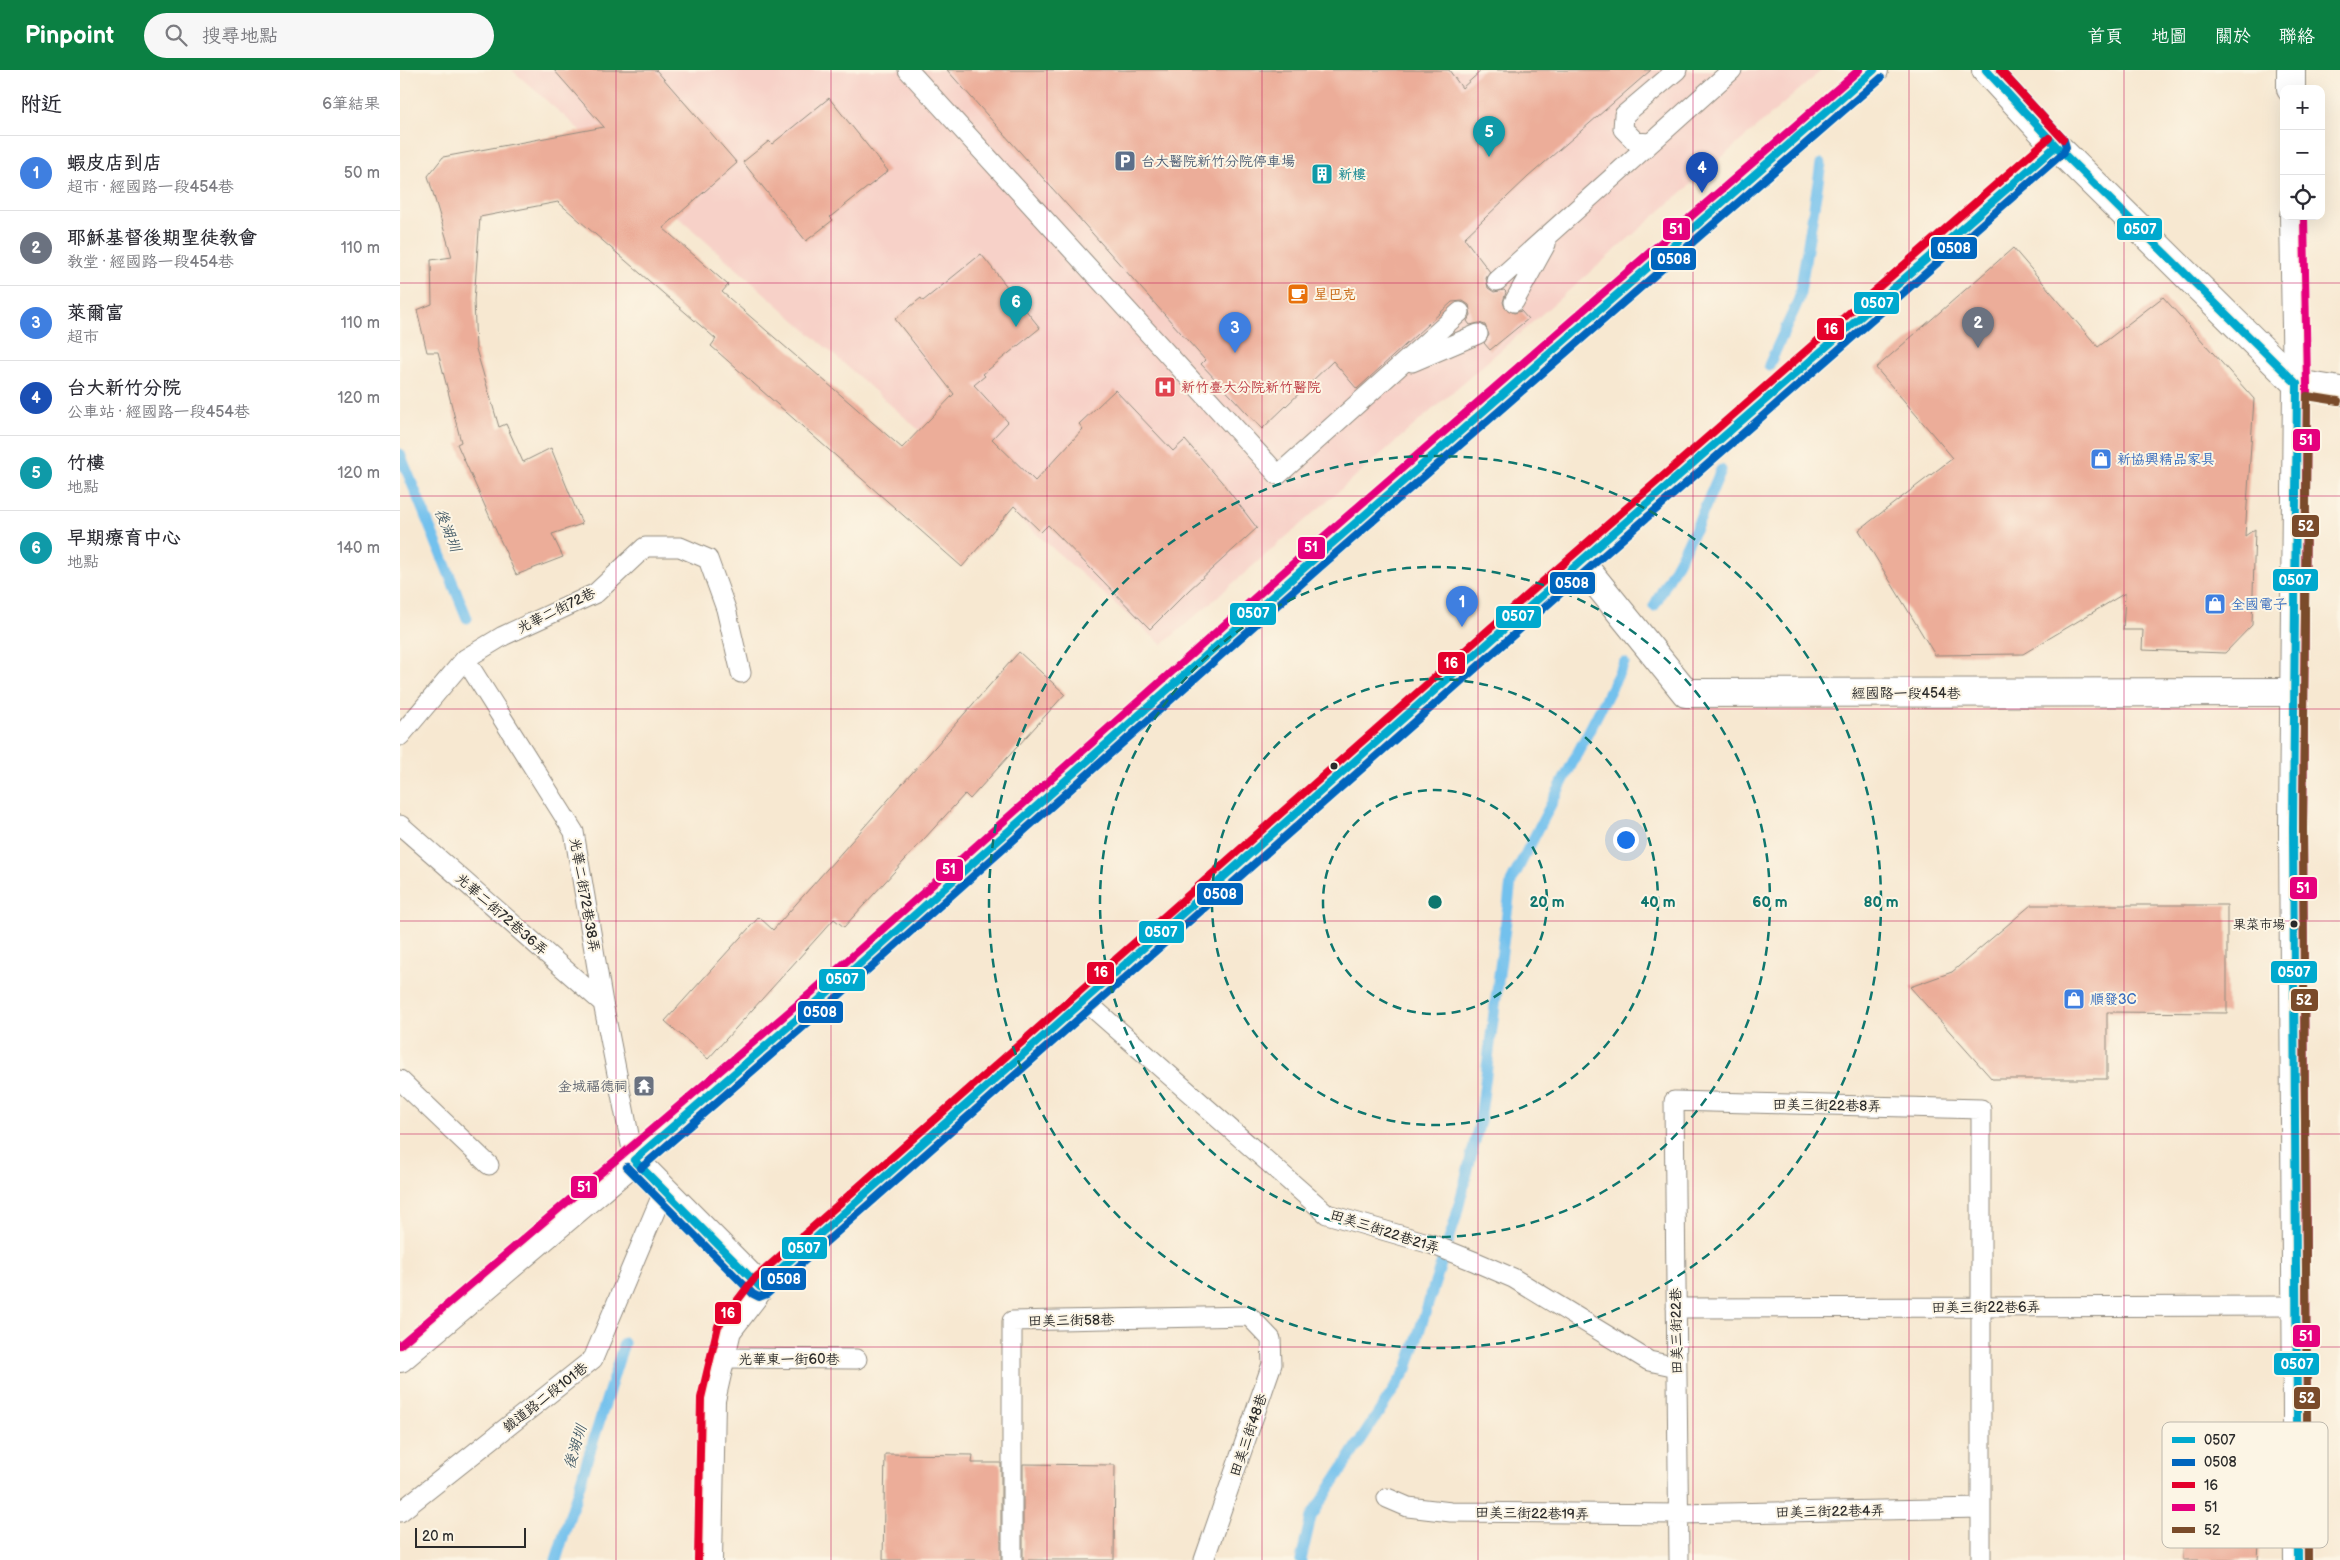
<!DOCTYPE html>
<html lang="zh-TW">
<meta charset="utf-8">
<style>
body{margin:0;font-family:"Balsamiq Sans","LXGW WenKai TC",sans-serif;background:#f7f7f7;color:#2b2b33}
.controls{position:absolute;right:15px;top:15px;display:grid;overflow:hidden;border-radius:10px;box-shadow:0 5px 20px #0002}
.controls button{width:45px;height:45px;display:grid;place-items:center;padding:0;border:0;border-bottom:1px solid #e1e1e2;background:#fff;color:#2b2b33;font:25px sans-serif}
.scale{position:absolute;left:15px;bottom:12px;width:111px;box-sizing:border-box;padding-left:5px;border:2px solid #2b2b2b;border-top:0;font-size:14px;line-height:18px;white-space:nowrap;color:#2b2b2b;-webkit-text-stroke:4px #fcf5e5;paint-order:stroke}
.you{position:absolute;left:1225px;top:769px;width:18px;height:18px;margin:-12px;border:4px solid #fff;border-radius:50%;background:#1a73e8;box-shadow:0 0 0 8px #1a73e833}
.badge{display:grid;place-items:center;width:32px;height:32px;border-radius:50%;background:#0b8043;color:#fff;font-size:16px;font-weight:700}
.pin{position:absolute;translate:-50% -41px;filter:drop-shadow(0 1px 2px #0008)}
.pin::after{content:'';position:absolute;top:26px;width:18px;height:15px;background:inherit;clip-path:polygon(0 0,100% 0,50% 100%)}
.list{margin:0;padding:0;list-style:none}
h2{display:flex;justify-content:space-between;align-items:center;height:65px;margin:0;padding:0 20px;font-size:21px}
h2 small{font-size:16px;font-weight:400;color:#7c7c81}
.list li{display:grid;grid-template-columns:32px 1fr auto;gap:15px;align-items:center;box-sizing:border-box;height:75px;padding:0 20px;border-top:1px solid #e1e1e2}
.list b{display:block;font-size:19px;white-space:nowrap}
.list p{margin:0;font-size:16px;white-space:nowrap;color:#7c7c81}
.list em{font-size:16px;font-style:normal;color:#7c7c81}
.icon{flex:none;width:28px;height:28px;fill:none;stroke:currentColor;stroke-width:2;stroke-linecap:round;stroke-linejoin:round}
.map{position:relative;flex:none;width:1940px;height:1490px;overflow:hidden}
header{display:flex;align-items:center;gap:30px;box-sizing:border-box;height:70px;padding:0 25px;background:#0b8043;color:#fff}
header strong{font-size:24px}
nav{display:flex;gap:28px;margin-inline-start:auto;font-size:18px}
.search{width:350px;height:45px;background:#f7f7f7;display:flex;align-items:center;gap:12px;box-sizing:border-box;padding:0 18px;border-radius:28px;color:#7c7c81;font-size:19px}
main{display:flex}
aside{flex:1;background:#fff}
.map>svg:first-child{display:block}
.built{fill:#f7d1c8}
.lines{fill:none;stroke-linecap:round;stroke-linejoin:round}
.stream{stroke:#73c1ed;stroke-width:11}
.building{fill:#ecad99}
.lane-casing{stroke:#918a7e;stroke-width:21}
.street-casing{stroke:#918a7e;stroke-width:30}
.secondary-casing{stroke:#918a7e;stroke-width:30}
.primary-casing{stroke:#918a7e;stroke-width:30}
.lane{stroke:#fff;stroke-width:19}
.street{stroke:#fff;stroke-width:28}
.secondary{stroke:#fff;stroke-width:28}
.primary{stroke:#fff;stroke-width:28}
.bus-1-casing{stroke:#fcf5e5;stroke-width:11}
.bus-2-casing{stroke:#fcf5e5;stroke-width:11}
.bus-3-casing{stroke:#fcf5e5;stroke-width:11}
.bus-4-casing{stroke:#fcf5e5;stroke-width:11}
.bus-5-casing{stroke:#fcf5e5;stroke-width:11}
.bus-1{stroke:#00a9ce;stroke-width:8}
.bus-2{stroke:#0065bd;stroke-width:8}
.bus-3{stroke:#e4002b;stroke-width:8}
.bus-4{stroke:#e5007d;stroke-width:8}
.bus-5{stroke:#7a4b2a;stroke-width:8}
.grid{fill:none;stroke:#c2185b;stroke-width:1;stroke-opacity:0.55}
.ring{fill:none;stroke:#0f766e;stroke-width:2.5;stroke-dasharray:9 6}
.bus-dot{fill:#2b2b2b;stroke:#fcf5e5;stroke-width:2}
.labels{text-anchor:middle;stroke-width:4;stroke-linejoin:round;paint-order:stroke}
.bus-label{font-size:13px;fill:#2b2b2b;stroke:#fcf5e5;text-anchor:end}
.service-label{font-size:14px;fill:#4e5e75;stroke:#fcf5e5;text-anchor:start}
.culture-label{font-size:14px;fill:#0d838f;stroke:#fcf5e5;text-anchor:start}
.food-label{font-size:14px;fill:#c56008;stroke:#fcf5e5;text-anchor:start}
.health-label{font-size:14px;fill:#be3a42;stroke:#fcf5e5;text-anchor:start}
.shop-label{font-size:14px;fill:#366cbe;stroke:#fcf5e5;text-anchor:start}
.street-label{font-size:14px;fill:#2b2b2b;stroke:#fcf5e5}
.worship-label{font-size:14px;fill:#5b616d;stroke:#fcf5e5;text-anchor:end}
.water-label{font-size:15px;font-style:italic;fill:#415865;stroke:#fcf5e5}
.key{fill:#fcf5e5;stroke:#bdb8ad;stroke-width:1}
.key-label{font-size:14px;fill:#2b2b2b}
.centre{fill:#0f766e;stroke:#fcf5e5;stroke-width:2.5}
.ring-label{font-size:15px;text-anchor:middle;font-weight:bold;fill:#0f766e;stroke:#fcf5e5;stroke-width:4;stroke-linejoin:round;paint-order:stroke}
.line-badge{stroke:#fcf5e5;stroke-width:2}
.badge-label{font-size:14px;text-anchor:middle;font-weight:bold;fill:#fff}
</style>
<header>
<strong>Pinpoint</strong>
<div class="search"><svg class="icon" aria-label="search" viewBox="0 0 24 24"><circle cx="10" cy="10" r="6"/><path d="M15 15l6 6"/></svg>搜尋地點</div>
<nav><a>首頁</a><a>地圖</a><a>關於</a><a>聯絡</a></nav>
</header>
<main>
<aside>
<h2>附近<small>6筆結果</small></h2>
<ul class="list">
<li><span class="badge" style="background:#3f7fe0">1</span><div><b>蝦皮店到店</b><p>超市 · 經國路一段454巷</p></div><em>50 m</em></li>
<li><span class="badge" style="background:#6b7280">2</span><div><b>耶穌基督後期聖徒教會</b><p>教堂 · 經國路一段454巷</p></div><em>110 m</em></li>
<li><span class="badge" style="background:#3f7fe0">3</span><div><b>萊爾富</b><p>超市</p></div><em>110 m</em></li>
<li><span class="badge" style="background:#1a4fb4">4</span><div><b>台大新竹分院</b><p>公車站 · 經國路一段454巷</p></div><em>120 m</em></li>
<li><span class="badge" style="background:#0f9aa8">5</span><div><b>竹樓</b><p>地點</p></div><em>120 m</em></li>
<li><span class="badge" style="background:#0f9aa8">6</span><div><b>早期療育中心</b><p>地點</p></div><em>140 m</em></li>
</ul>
</aside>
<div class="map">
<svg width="1940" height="1490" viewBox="0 0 1940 1490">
<rect width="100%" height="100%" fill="#fcf5e5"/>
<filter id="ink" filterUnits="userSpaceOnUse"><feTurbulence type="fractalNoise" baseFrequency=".02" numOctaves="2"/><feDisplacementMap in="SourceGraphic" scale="10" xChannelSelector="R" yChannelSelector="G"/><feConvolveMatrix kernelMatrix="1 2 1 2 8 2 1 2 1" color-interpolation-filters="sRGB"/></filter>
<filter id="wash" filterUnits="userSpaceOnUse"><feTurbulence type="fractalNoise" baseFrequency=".0096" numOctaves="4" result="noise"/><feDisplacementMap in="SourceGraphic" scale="20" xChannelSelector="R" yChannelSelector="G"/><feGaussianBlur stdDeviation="1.12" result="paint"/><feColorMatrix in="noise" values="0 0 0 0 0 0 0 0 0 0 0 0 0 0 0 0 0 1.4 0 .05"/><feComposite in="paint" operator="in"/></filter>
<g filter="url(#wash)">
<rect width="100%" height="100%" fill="#f7e8d1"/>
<path class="built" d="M112 0H1422L762 575Z"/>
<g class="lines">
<path class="stream" d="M1369 295 1399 229 1421 94
M0 384 67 548
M1254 536 1297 456 1321 400
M156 1490 224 1273
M901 1490 911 1447 1007 1299 1055 1151 1080 1051 1111 812 1224 593"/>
</g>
<g id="blocks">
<path class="building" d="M154 0H256L337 93 263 158 328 215 322 222 502 378 554 324 495 249 521 228 523 231 581 184 640 258 583 304 585 306 574 315 608 352 592 369 635 411 683 359 679 354 715 320 773 381 785 370 821 411 857 458 789 520 750 559 648 455 641 462 614 436 562 497 311 276 316 269 158 132 80 147 74 231 76 279 99 357 106 354 123 392 151 378 182 454 152 464 163 487 116 505 57 374 61 372 38 282H27L17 240 32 234 31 190 52 187 28 106 43 87 204 57Z
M547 0H1049L1062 18 1082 0H1251L1128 107 1064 168 1090 202 1086 208 1088 218 1094 222 1104 220 1106 222 1103 232 1105 238 1114 243 1121 241 1128 249 1090 280 1084 273 1089 265 1085 255 1079 253 1070 255 1067 251 1071 245 1069 235 1063 231 1052 232 957 319 933 291 862 359 801 294 805 290Z
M429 28 488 101 430 147 433 150 406 171 343 92 369 71 372 74Z
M1613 178 1698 277 1763 227 1854 329 1845 466 1855 459 1852 555 1825 583 1742 580 1743 560H1723L1725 523 1623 584 1535 585 1459 460 1553 388 1476 298Z
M619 582 665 624 570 729 565 724 444 857 434 849 308 989 265 951 359 847 373 860Z
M1631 835H1827V943L1707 942V1009H1592L1510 917 1552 902Z
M485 1384 573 1385 572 1393H601V1490H483Z
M623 1394 715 1395 714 1490H623Z
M1784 1453 1860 1456 1858 1490H1783Z"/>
</g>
</g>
<g filter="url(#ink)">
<use href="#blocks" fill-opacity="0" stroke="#918a7e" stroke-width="1"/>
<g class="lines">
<g class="lane-casing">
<path id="lane" d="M508 0 878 405 1060 242
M1250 73 1236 72 1223 59 1224 45 1277 0
M1097 211 1332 0
M1114 232 1146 174
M1012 292 1078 264
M65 589 174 762 203 933 234 1090
M0 666 65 589 103 566 196 523 245 477H280L308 489 326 539 341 603
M0 755 203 933
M684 930 927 1144 1031 1174 1076 1192 1113 1208 1249 1291 1277 1297
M0 1010 89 1095
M1276 1238 1895 1236
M321 1288 457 1289
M987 1428 1008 1437 1051 1442 1279 1444 1581 1438
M0 1442 193 1289 264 1120
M612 1490V1251L849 1246 871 1269 872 1294 804 1490
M1279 1490 1274 1031 1581 1039V1490"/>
</g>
<g class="street-casing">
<path id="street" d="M1586 0 1656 76 1897 314
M1180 492 1286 623 1894 622
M234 1090 360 1217
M308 1490 311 1330 327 1260 360 1217 1180 492 1656 76"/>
</g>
<g class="secondary-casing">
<path id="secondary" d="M1897 314 1940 321
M0 1288 234 1090 419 930 912 491 1474 0"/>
</g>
<g class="primary-casing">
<path id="primary" d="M1891 0V19
M1894 146 1897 314 1893 759 1898 1490"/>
</g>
<use href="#lane" class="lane"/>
<use href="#street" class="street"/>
<use href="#secondary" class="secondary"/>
<use href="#primary" class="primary"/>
<g class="bus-1-casing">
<path id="bus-1" d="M1586 0 1656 76 1897 314
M1897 314 1893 759 1898 1490
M234 1090 360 1217 1180 492 1656 76
M234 1090 419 930 912 491 1474 0"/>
</g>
<g class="bus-2-casing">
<path id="bus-2" d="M227 1097 353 1224 359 1227 367 1224 1187 500 1663 83 1666 77 1664 70 1600 0
M241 1098 426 937 919 498 1481 8"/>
</g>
<g class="bus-3-casing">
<path id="bus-3" d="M1600 0 1663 69
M298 1490 301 1328 318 1256 353 1210 1173 485 1649 68"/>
</g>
<g class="bus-4-casing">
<path id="bus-4" d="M1904 146 1907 314 1903 759 1908 1490
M0 1275 412 922 905 483 1459 0"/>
</g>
<g class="bus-5-casing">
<path id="bus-5" d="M1908 1490 1903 759 1907 326 1938 331"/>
</g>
<use href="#bus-1" class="bus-1"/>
<use href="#bus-2" class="bus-2"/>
<use href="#bus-3" class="bus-3"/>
<use href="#bus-4" class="bus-4"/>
<use href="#bus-5" class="bus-5"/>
</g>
</g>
<path class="grid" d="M216 0V1490M431 0V1490M647 0V1490M862 0V1490M1078 0V1490M1293 0V1490M1509 0V1490M1724 0V1490M0 213H1940M0 426H1940M0 639H1940M0 851H1940M0 1064H1940M0 1277H1940"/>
<g class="ring">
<circle cx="1035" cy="832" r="112"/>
<circle cx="1035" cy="832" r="223"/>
<circle cx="1035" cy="832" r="335"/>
<circle cx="1035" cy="832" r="446"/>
</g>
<defs>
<g id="parking-square" transform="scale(1.125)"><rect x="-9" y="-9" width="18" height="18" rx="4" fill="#5c6f8a" stroke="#fcf5e5"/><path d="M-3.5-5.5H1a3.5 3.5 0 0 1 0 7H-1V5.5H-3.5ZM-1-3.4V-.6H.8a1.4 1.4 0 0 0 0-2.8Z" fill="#fff"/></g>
<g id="building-square" transform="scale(1.125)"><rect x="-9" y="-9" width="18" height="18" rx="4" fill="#0f9aa8" stroke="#fcf5e5"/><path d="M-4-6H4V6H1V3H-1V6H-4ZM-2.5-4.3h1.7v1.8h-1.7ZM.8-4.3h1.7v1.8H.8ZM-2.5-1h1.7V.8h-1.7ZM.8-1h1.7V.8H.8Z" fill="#fff"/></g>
<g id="cafe-square" transform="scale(1.125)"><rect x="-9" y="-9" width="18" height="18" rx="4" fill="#e8710a" stroke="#fcf5e5"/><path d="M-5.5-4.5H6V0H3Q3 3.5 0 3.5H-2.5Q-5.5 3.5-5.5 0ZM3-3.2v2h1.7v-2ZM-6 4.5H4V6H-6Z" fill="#fff"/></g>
<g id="hospital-square" transform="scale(1.125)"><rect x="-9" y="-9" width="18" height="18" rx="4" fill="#e0444e" stroke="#fcf5e5"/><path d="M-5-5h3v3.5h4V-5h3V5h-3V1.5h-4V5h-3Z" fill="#fff"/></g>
<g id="shop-square" transform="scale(1.125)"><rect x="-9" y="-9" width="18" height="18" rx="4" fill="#3f7fe0" stroke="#fcf5e5"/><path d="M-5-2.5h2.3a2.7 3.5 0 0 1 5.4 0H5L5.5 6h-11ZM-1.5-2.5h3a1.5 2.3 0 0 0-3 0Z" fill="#fff"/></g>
<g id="temple-square" transform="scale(1.125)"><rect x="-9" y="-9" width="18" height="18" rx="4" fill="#6b7280" stroke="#fcf5e5"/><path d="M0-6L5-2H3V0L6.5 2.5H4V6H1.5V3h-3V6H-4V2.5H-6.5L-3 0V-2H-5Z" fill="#fff"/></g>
</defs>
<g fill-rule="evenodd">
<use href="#parking-square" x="725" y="91"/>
<use href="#building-square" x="922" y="104"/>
<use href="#cafe-square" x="898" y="224"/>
<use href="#hospital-square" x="765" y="317"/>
<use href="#shop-square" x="1701" y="389"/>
<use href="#shop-square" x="1815" y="534"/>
<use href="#shop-square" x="1674" y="929"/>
<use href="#temple-square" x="244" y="1016"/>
</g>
<g class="bus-dot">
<circle cx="934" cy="696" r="4.5"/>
<circle cx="1894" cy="854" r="4.5"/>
</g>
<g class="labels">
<g class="bus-label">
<text x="1885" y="859">果菜市場</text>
</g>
<g class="service-label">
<text x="741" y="96">台大醫院新竹分院停車場</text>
</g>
<g class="culture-label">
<text x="938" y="109">新樓</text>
</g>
<g class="food-label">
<text x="914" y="229">星巴克</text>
</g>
<g class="health-label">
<text x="781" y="322">新竹臺大分院新竹醫院</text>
</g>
<g class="shop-label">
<text x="1717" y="394">新協興精品家具</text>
<text x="1831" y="539">全國電子</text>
<text x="1690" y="934">順發3C</text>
</g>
<g class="street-label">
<text transform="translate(156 540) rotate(-26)" y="5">光華二街72巷</text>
<text x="1506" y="628">經國路一段454巷</text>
<text transform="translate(185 825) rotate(80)" y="5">光華二街72巷38弄</text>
<text transform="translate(102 844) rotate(41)" y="5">光華二街72巷36弄</text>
<text transform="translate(1427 1035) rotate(1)" y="5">田美三街22巷8弄</text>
<text transform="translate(985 1161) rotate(18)" y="5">田美三街22巷21弄</text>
<text x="1586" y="1242">田美三街22巷6弄</text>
<text transform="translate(671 1250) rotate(-1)" y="5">田美三街58巷</text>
<text transform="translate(1276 1261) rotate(-91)" y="5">田美三街22巷</text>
<text x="389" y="1294">光華東一街60巷</text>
<text transform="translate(145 1327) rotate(-38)" y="5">鐵道路二段101巷</text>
<text transform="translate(848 1365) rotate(-71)" y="5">田美三街48巷</text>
<text transform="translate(1430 1441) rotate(-1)" y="5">田美三街22巷4弄</text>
<text transform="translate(1132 1443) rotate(1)" y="5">田美三街22巷19弄</text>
</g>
<g class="worship-label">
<text x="228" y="1021">金城福德祠</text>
</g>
<g class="water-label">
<text transform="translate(48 460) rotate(68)" y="5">後湖圳</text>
<text transform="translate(175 1377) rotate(-73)" y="5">後湖圳</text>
</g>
</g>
<rect x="1762" y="1352" width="166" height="126" rx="8" class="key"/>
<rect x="1772" y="1367" width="23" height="6" fill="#00a9ce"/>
<rect x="1772" y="1389" width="23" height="7" fill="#0065bd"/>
<rect x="1772" y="1412" width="23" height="6" fill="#e4002b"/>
<rect x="1772" y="1434" width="23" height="7" fill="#e5007d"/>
<rect x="1772" y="1457" width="23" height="6" fill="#7a4b2a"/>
<g class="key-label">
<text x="1804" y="1375">0507</text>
<text x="1804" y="1397">0508</text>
<text x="1804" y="1420">16</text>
<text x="1804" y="1442">51</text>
<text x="1804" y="1465">52</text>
</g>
<circle cx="1035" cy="832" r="8" class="centre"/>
<g class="ring-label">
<text x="1147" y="837">20 m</text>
<text x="1258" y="837">40 m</text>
<text x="1370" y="837">60 m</text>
<text x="1481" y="837">80 m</text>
</g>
<g class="line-badge">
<rect x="1716" y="147" width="47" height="24" rx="5" fill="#00a9ce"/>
<rect x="1262" y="147" width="29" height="24" rx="5" fill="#e5007d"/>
<rect x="1530" y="166" width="48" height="24" rx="5" fill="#0065bd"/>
<rect x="1250" y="177" width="47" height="24" rx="5" fill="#0065bd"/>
<rect x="1453" y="221" width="47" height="24" rx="5" fill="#00a9ce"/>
<rect x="1416" y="247" width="29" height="24" rx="5" fill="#e4002b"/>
<rect x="1892" y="358" width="29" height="24" rx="5" fill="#e5007d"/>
<rect x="1891" y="444" width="29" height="24" rx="5" fill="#7a4b2a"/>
<rect x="897" y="466" width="29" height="24" rx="5" fill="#e5007d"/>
<rect x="1872" y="498" width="47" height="24" rx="5" fill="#00a9ce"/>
<rect x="1149" y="501" width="47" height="24" rx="5" fill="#0065bd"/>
<rect x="829" y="532" width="48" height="24" rx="5" fill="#00a9ce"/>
<rect x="1095" y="535" width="47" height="24" rx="5" fill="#00a9ce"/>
<rect x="1037" y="581" width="29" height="24" rx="5" fill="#e4002b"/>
<rect x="535" y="788" width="29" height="24" rx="5" fill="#e5007d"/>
<rect x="1889" y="806" width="29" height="24" rx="5" fill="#e5007d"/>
<rect x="796" y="812" width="48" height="24" rx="5" fill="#0065bd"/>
<rect x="738" y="850" width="47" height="24" rx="5" fill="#00a9ce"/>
<rect x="1870" y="890" width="48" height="24" rx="5" fill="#00a9ce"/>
<rect x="686" y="891" width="29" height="24" rx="5" fill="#e4002b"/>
<rect x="418" y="898" width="48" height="24" rx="5" fill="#00a9ce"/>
<rect x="1890" y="918" width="29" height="24" rx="5" fill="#7a4b2a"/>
<rect x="397" y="930" width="47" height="24" rx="5" fill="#0065bd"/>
<rect x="170" y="1105" width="28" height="24" rx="5" fill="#e5007d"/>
<rect x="381" y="1166" width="47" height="24" rx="5" fill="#00a9ce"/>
<rect x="360" y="1197" width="47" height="24" rx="5" fill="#0065bd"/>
<rect x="314" y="1231" width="28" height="24" rx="5" fill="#e4002b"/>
<rect x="1892" y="1254" width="29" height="24" rx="5" fill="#e5007d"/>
<rect x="1873" y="1282" width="47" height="24" rx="5" fill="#00a9ce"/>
<rect x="1893" y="1316" width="28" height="24" rx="5" fill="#7a4b2a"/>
</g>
<g class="badge-label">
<text x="1740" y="164">0507</text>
<text x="1276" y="164">51</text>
<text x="1554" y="183">0508</text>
<text x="1274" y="194">0508</text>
<text x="1477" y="238">0507</text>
<text x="1431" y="264">16</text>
<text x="1906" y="375">51</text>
<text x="1906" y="461">52</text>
<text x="911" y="482">51</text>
<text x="1895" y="515">0507</text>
<text x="1172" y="518">0508</text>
<text x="853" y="548">0507</text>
<text x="1118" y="551">0507</text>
<text x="1051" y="598">16</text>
<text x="549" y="804">51</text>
<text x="1903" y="823">51</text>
<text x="820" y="829">0508</text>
<text x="761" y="867">0507</text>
<text x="1894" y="907">0507</text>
<text x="701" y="907">16</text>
<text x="442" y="914">0507</text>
<text x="1904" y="935">52</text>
<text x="420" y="947">0508</text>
<text x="184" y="1122">51</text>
<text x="404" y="1183">0507</text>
<text x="384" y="1214">0508</text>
<text x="328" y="1248">16</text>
<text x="1906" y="1271">51</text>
<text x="1897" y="1299">0507</text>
<text x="1907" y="1333">52</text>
</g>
</svg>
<div class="controls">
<button>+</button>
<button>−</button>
<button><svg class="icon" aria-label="locate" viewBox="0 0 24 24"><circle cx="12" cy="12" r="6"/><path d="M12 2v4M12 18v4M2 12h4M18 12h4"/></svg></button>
</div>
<div class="scale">20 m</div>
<div class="you"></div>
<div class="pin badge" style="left:1062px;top:557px;background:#3f7fe0">1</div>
<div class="pin badge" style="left:1578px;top:278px;background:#6b7280">2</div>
<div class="pin badge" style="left:835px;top:283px;background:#3f7fe0">3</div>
<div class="pin badge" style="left:1302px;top:123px;background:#1a4fb4">4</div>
<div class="pin badge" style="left:1089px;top:87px;background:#0f9aa8">5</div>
<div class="pin badge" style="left:616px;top:257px;background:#0f9aa8">6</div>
</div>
</main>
